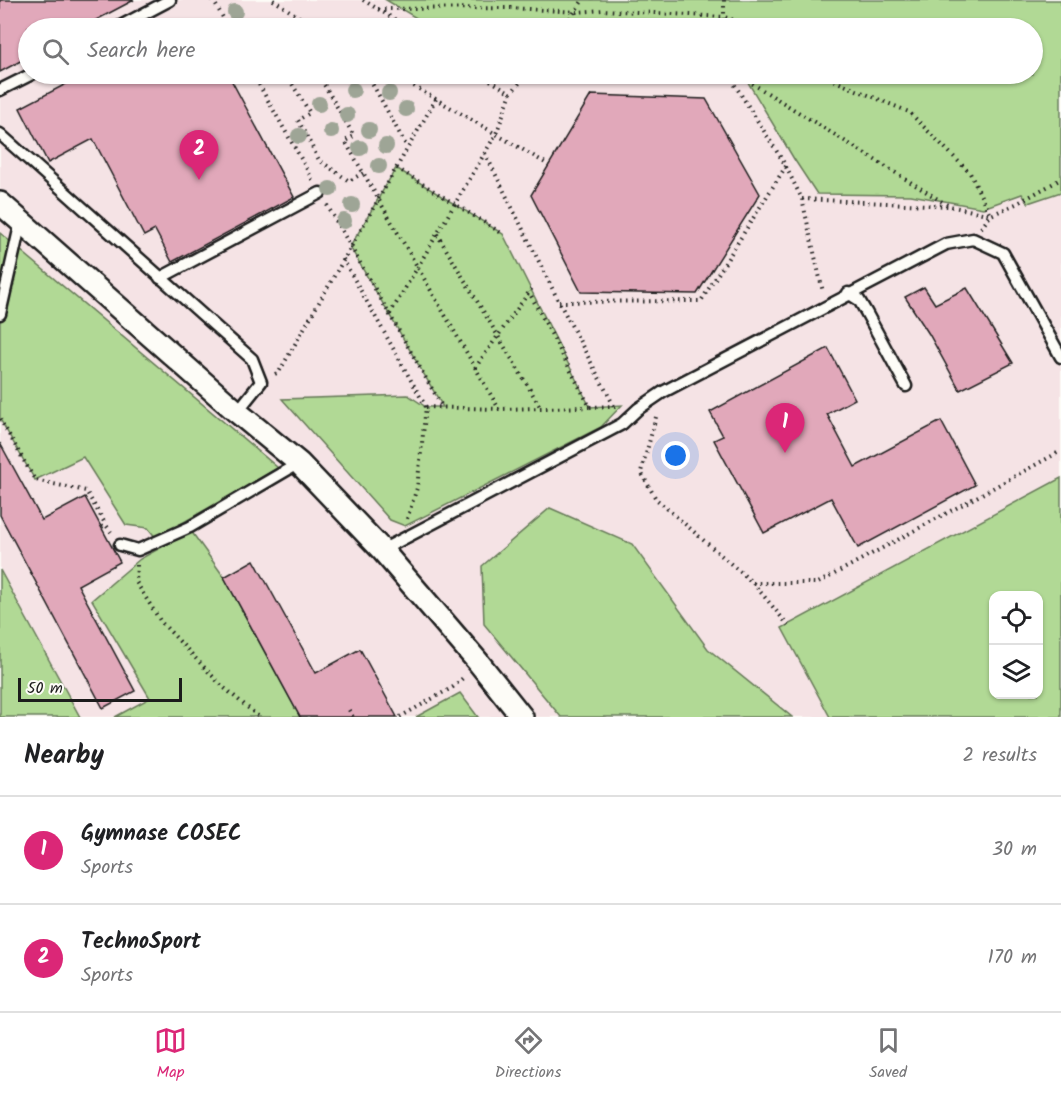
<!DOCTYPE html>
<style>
body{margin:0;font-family:Kalam,sans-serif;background:#f2f2f2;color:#202124}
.controls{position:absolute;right:18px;bottom:18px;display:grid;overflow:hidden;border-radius:12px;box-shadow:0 2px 4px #0004}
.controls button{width:54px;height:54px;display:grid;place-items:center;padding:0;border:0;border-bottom:2px solid #e0e0e0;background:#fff;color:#202124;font:30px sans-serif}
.scale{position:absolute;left:18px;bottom:15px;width:164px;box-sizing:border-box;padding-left:6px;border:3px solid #1c1c1c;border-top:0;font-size:16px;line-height:21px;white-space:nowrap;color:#1c1c1c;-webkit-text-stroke:4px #fdfcf7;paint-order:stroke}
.you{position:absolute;left:676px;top:456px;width:21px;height:21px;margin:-15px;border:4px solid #fff;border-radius:50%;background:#1a73e8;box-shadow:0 0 0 9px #1a73e833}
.badge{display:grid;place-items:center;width:39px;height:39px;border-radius:50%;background:#db2777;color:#fff;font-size:20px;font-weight:700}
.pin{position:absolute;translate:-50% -50px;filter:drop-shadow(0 2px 3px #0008)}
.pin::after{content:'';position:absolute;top:32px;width:21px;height:18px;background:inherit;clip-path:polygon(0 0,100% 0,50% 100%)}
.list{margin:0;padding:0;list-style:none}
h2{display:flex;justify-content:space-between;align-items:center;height:78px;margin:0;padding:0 24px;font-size:26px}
h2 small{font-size:20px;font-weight:400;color:#757577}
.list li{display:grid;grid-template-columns:39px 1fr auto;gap:18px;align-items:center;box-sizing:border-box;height:108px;padding:0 24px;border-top:2px solid #e0e0e0}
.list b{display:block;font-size:22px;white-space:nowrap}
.list p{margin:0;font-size:20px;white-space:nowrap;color:#757577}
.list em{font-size:20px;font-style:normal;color:#757577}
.icon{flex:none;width:33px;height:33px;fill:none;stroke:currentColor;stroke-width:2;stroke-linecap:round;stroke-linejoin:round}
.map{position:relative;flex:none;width:1061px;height:717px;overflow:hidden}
.search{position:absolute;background:#fff;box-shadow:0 2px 4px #0004;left:18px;right:18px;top:18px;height:66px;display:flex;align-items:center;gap:15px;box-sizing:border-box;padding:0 21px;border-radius:33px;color:#757577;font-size:22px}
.sheet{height:294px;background:#fff}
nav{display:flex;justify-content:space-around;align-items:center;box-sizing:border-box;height:84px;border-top:2px solid #e0e0e0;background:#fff;font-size:16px;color:#757577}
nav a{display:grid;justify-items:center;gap:3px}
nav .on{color:#db2777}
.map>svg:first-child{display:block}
.built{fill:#f5e3e5;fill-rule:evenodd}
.green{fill:#b1d995;stroke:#667a58;stroke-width:1.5;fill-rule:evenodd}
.building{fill:#e1a8ba;stroke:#1c1c1c;stroke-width:1.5}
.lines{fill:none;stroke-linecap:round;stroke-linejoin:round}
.lane-casing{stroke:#1c1c1c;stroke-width:15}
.street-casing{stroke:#1c1c1c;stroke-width:26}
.path{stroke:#1c1c1c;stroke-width:4;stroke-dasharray:1.5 4.5;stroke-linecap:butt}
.lane{stroke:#fdfcf7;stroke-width:10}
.street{stroke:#fdfcf7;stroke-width:21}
.tree{fill:#9ea596}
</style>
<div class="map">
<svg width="1061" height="717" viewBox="0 0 1061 717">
<rect width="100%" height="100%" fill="#fdfcf7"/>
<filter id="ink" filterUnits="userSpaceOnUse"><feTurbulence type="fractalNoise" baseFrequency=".0167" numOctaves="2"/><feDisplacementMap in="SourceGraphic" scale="12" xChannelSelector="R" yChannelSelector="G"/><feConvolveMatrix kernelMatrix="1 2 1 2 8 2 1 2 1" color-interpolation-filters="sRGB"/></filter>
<g filter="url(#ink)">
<path class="built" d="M0 0H1061V717H80L0 570ZM28 28H1032V74H28ZM994 596H1038V694H994Z"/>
<path class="green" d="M386 0H1061V192L1028 203 1022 194 983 208 911 195 817 194 794 159 743 74H1032V28H569L544 24H473L467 28H433Z
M396 168 503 234 590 407 622 405 601 427 405 526 390 520 282 399 408 395 426 407H443L350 247Z
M0 233 278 468 156 538 148 528 126 525 83 457 35 480 0 419Z
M1061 478V717H830L782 628ZM994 596H1038V694H994Z
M550 508 632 544 708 649 792 717H561L484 624 482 566Z
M191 531 224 577 300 717H115L150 698 92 600 140 559Z
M0 570 80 717H0Z
M460 693 478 717H416Z"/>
<path class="building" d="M0 0H134L81 28H28V57L0 72Z
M85 74H228L294 197 172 262 155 230 144 236 93 139 48 163 20 108Z
M591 95 706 99 760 194 697 294 581 292 531 195Z
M924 287 935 304 967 288 1013 363 960 390 929 334 905 297Z
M828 348 855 399 827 414 855 467 941 421 975 485 858 548 831 498 764 533 714 440 723 436 710 412Z
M0 443 42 520 85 497 120 562 78 585 135 691 103 708 0 515Z
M254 560 316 673 360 649 397 717H300L224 577Z"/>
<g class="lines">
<g class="lane-casing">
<path id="lane" d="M117 28 170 0
M0 90 32 74
M0 134 252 359 261 382 237 412
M160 278 320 193
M848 293 859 300 866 312 906 386
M0 314 21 221
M120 545 138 550 190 527 299 463
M382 550 622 424 638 409 663 392 946 244 973 239 1003 253 1061 357"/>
</g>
<g class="street-casing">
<path id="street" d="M0 203 237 412 299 463 382 550 479 663 522 717"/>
</g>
<path class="path" d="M213 0 229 28
M273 0 316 28
M363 0 409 28
M724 0V28
M378 9 511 8 577 12 603 10 724 17 760 28
M563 28 583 0
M253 74 313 180
M286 74 310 113 298 120 319 160 349 181 363 173
M320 74 322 81 354 136 345 141 499 409
M367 74 407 147
M393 74 549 165
M480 74 511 93
M737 74 949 206 991 215
M824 74 835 81 909 112 970 173 990 215
M485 153 559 302 614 406
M786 167 802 199 823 292
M397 168 503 234
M802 199 948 206
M327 205 443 408
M981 228 991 215 1018 203 1061 179
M437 234 541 408
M343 259 426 407 417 488 406 522
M559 302 701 301 786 166 728 74
M390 314 496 134 511 93 527 74
M475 368 532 288
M275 374 279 372 436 99
M426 407 499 409 590 407 529 292
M590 407 616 406
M656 417 641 472 656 499 753 583H818L1061 451
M0 419 35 480 86 491 106 525
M102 527 106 525 111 532
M137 565 136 582 161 622 222 686 259 717
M753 583 788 625
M349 710 353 717
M400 717 453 687 465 676"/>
<use href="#lane" class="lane"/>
<use href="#street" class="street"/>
</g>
<g class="tree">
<circle cx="235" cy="12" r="8"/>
<circle cx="353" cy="90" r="8"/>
<circle cx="389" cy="93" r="8"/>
<circle cx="319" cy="104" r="8"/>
<circle cx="406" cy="109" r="8"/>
<circle cx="347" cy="115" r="8"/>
<circle cx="369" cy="130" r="8"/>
<circle cx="331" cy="131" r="8"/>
<circle cx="299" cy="136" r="8"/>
<circle cx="386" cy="146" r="8"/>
<circle cx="360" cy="148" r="8"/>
<circle cx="379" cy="166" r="8"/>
<circle cx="330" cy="189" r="8"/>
<circle cx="352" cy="205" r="8"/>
<circle cx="344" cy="221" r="8"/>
</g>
</g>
</svg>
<div class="controls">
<button><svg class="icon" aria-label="locate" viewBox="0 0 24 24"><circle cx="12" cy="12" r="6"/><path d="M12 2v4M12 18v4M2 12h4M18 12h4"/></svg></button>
<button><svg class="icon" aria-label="layers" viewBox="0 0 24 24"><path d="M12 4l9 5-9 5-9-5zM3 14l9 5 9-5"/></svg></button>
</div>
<div class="scale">50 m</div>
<div class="you"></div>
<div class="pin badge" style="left:785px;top:453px">1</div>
<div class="pin badge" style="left:199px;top:180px">2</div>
<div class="search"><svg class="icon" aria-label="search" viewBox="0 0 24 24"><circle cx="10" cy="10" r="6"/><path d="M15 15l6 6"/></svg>Search here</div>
</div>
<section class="sheet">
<h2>Nearby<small>2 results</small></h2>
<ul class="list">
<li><span class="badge">1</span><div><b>Gymnase COSEC</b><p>Sports</p></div><em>30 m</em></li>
<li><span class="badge">2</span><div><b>TechnoSport</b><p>Sports</p></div><em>170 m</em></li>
</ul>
</section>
<nav>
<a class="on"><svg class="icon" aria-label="map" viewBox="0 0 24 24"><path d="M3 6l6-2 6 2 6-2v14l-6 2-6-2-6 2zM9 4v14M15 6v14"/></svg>Map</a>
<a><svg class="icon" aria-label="directions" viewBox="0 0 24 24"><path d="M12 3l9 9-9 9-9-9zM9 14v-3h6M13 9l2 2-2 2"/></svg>Directions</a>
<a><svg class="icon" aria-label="saved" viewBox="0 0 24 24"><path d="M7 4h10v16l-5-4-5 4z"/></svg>Saved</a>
</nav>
